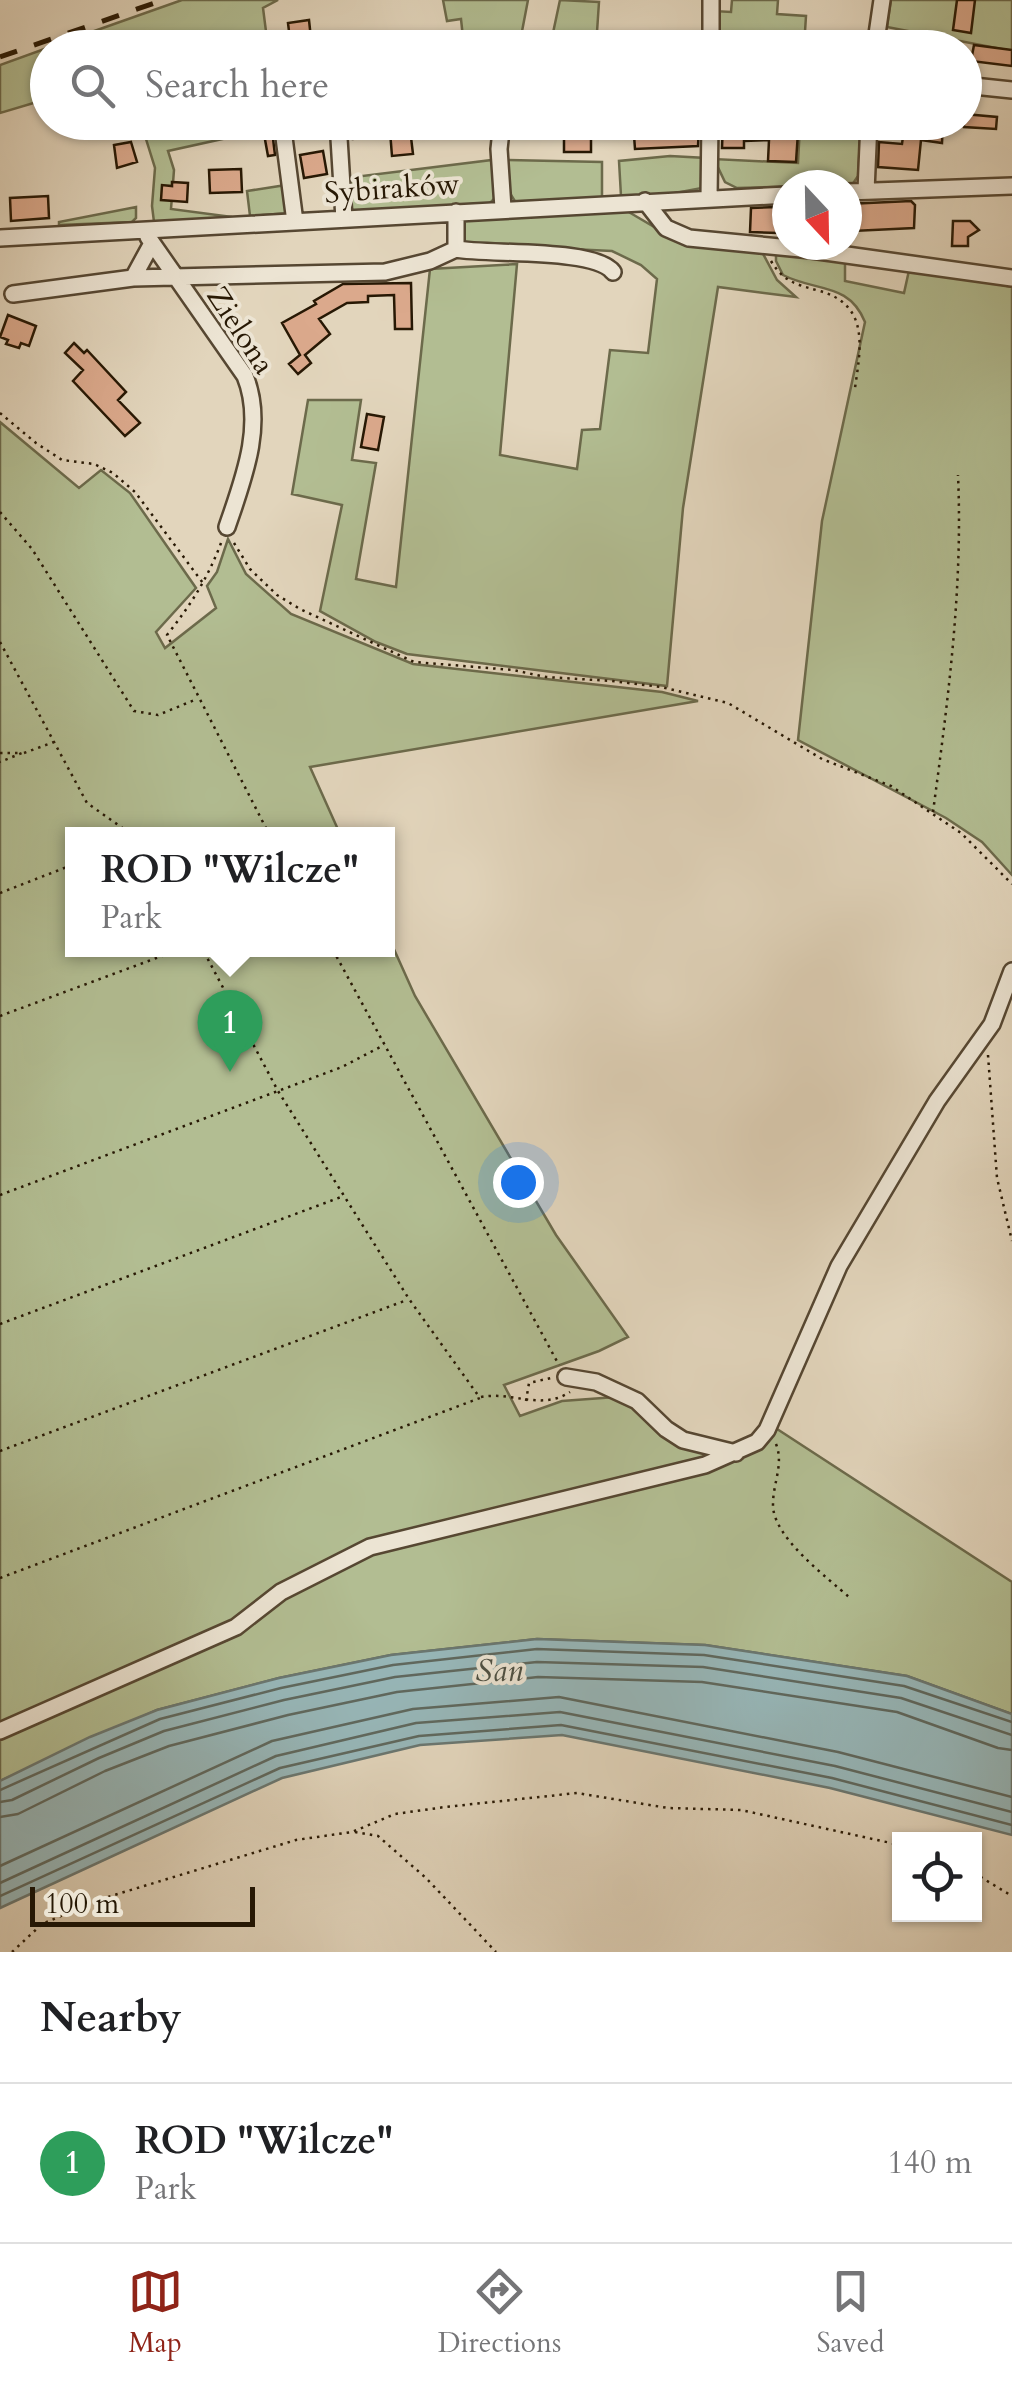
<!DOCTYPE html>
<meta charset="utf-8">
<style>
body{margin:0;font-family:Cardo,serif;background:#f2f2f2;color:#202124}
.controls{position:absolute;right:30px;bottom:30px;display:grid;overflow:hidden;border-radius:0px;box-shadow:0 2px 8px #0004}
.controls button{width:90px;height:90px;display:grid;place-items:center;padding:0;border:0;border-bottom:2px solid #e0e0e0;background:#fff;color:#202124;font:50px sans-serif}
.compass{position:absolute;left:772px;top:170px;width:90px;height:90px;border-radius:50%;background:#fff;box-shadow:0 2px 8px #0004;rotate:158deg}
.scale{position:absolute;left:30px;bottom:25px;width:225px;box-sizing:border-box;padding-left:10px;border:5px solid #271804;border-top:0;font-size:28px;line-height:35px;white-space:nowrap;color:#271804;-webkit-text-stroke:8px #ece4d3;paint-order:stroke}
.you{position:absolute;left:518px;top:1182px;width:35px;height:35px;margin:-25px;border:8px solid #fff;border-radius:50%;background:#1a73e8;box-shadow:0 0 0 15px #1a73e833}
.badge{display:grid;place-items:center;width:65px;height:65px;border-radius:50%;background:#8f2418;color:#fff;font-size:32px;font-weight:700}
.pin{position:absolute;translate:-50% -82px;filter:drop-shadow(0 2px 5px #0008)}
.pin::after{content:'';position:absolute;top:52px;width:35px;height:30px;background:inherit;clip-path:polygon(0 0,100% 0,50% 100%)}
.popup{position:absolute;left:65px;top:827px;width:330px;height:130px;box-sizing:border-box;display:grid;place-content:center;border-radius:0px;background:#fff;filter:drop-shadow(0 2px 8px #0005);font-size:32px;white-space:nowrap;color:#757577}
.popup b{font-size:38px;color:#202124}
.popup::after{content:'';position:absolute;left:50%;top:100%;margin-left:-20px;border:20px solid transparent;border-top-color:#fff}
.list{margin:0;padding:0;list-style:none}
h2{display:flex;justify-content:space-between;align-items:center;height:130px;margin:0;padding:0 40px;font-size:42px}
h2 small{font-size:32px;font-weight:400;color:#757577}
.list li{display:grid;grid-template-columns:65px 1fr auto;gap:30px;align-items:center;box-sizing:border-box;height:160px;padding:0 40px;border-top:2px solid #e0e0e0}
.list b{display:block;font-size:38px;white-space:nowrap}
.list p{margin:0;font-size:32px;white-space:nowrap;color:#757577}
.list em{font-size:32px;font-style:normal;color:#757577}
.icon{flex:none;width:55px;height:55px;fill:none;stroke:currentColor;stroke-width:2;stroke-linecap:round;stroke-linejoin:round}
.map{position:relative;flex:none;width:1012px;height:1952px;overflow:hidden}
.search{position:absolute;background:#fff;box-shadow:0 2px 8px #0004;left:30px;right:30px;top:30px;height:110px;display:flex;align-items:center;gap:25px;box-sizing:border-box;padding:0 35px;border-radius:55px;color:#757577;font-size:38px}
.sheet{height:290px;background:#fff}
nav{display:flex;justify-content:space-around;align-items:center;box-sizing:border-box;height:140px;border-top:2px solid #e0e0e0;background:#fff;font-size:28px;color:#757577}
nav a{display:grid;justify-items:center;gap:5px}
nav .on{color:#8f2418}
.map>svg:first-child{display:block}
.green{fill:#b2bd92;stroke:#6c6a4b;stroke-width:2.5}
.water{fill:#97b7b9;stroke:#6a7771;stroke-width:2.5}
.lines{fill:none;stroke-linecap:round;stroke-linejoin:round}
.shore{stroke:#5f685e;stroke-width:2.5}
.building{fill:#dba98c;stroke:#271804;stroke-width:2.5}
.minor-casing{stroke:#564732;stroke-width:20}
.path{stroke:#271804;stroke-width:2.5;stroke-dasharray:2.5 5;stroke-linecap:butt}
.minor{stroke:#ece4d3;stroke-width:15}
.rail{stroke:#271804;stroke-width:5;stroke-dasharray:18 18;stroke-linecap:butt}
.labels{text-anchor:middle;stroke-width:8;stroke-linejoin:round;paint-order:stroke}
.street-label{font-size:30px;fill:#271804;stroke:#ece4d3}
.water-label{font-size:32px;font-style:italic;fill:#4e5043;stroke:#ece4d3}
</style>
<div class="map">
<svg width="1012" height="1952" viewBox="0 0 1012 1952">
<rect width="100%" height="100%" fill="#e2d5bc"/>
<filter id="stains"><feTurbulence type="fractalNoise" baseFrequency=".002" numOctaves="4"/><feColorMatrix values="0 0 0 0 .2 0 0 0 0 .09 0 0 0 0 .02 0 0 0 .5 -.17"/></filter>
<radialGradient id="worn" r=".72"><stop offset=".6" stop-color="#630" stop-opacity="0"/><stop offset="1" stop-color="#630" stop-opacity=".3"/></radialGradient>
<path class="green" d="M182 0H278L263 8 268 47H49Z
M443 0H528L519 47H464L461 19 447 21Z
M560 0 599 2 596 47H550Z
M732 0H778L777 14 806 16 804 47H714V11L731 12Z
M891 0H1012V51L887 27Z
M47 48V99L0 113V65Z
M141 123H233L236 136 168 151 174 170 171 209 232 217 154 222 152 206 155 168Z
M853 123H861L858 176 852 185 737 188 725 182 714 159 798 163 800 125 852 128Z
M670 156 706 158 702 188 670 194 621 196 619 161Z
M492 160 495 198 490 203 351 211 346 178Z
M504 160 602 162V198L516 203 508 190Z
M286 185 289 213 250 216 247 191Z
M136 207V218L132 222 59 225V222Z
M627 211 663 232 701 247 761 250 777 280 796 297 718 287 683 508 667 686 407 654 376 642 320 611 342 505 292 494 308 400H361L352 460 376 463 356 579 396 587 430 269 517 264 500 455 577 469 582 430 600 429 610 350 648 353 657 279 641 265 612 251 467 244 460 235V222L466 218Z
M776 251 845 259V281L904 293 910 266 1012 287V875L982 842 946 818 798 740 822 521 865 322C849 282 816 292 783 275L776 261Z
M0 422 79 488 101 470 130 493 196 588 156 632 165 648 216 608 207 586 217 572 228 539 246 574 291 614 413 664 662 692 698 701 310 767 340 834H72V950H388V936L415 996 556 1235 628 1337 599 1351 504 1385 520 1416 562 1401 616 1397 720 1453 686 1465 420 1527 230 1623 0 1727Z
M774 1427 1012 1582V1714L907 1676 705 1645 537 1639 391 1655 279 1678 157 1710 0 1781V1739L161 1665 228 1640 285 1597 372 1551 711 1469Z"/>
<path class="water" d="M537 1639 705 1645 907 1676 1012 1714V1835L830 1788 562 1735 420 1745 282 1778 0 1908V1781L90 1737 157 1710 279 1678 391 1655Z"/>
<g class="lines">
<path class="shore" d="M0 1790 160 1719 281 1688 393 1665 537 1649 704 1655 904 1686 1012 1722
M0 1802 12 1800 99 1758 164 1731 284 1700 395 1677 537 1662 703 1667 901 1698 1012 1735
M0 1817 18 1814 105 1771 169 1746 288 1715 397 1692 538 1677 702 1682 897 1712 998 1748 1012 1750
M0 1866 272 1741 413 1709 559 1697 838 1752 1012 1797
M0 1883 276 1756 416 1723 560 1712 835 1766 1012 1812
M0 1896 280 1768 419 1736 561 1725 832 1778 1012 1825"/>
</g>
<path class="building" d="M957 0H975L971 33 953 30Z
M309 20 312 48H291L288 23Z
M974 45 1012 50V66L971 61Z
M964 114 997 117 996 129 964 127Z
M257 122H271L275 155 268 156 264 134 258 135Z
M352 122H374L375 137 353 139Z
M433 122H491L490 132 435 137Z
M633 122 699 125 698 146 635 149Z
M723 122H782L783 131 798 132 796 162 768 161 769 140 744 141V148H722Z
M905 122 931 126V122H943L942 143 921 140 918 170 878 167 879 142 902 144Z
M410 129 413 154 392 156 390 131Z
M564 133H591V152H564Z
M131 142 137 162 117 168 114 145Z
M323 151 327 174 304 178 300 155Z
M241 169 242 192 210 193 209 170Z
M172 182 188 183 187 202 161 200 162 185 172 186Z
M48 196 49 218 11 221 10 198Z
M911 201 915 205 914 228 853 231V224L847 225V204Z
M776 207 778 233 750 232 751 208Z
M953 221H970L979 230 968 237V246H952Z
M411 283 412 329H395L394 295 368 296V302L347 303 319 319 330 334 305 355 311 363 298 374 289 364 300 355 282 323 316 304 314 301 343 284Z
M8 315 36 326 29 346 21 343 19 348 6 344 8 340 0 337Z
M74 343 84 353 87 350 126 392 118 400 140 423 125 436 73 381 83 370 65 353Z
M367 414 384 417 378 450 361 447Z"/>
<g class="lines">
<g class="minor-casing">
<path id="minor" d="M711 0V48
M875 48 882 0
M964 85 1012 90
M282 122 295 222
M338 122 344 219
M502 122 499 149 503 208
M866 191 869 122
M847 192 1012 186
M709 198 710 122
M645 201 666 228 689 238 811 250 1012 278
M148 237 245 376C265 425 243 480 227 527
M0 238 787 195
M151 245 133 278 385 272 430 261 456 249V212
M456 249C489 255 595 248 613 272
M13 294 133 278
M566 1377 596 1382 637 1401 666 1429 683 1440 736 1453
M0 1731 236 1627 281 1592 370 1547 705 1465 757 1442 767 1430 839 1266 937 1101 992 1024 1012 971"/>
</g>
<path class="path" d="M771 261C783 281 795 284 816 290 870 303 861 346 855 388
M0 413 36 443 62 460 94 464 113 473 135 492 203 583
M0 512 32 549 134 711 158 715 197 699
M221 543C208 578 190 606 167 635L269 834
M234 543 250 569 277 595 300 609 414 662 513 670 546 677 612 681 661 687 728 703 822 759 891 786 961 833 1012 884
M0 642 87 803 131 834
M0 753H22L0 762
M24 753 54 742
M933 812C948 700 963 588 958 475
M0 893 72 865
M333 950 559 1365
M0 1016 178 950
M988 1055 997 1178 1012 1241
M0 1195 342 1067 384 1045
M0 1324 341 1197
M481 1397C512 1391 541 1411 570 1392
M526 1401 529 1383 551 1378
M776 1444C784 1464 773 1483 773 1504 772 1537 827 1577 850 1598
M0 1451 407 1300
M0 1578 480 1398 409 1299 278 1091 203 950
M355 1832 378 1836 426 1878 496 1952
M974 1873 1012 1896
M12 1952 42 1924 101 1899 296 1840 352 1832 395 1814 445 1807 577 1793 668 1808 741 1810 900 1845"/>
<use href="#minor" class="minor"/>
<path class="rail" d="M0 57 163 0"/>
</g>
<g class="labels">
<g class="street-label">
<text transform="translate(392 188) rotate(-4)" y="10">Sybiraków</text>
<text transform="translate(241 330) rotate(57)" y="10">Zielona</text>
</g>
<g class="water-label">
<text transform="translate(499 1670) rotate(-1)" y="11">San</text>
</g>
</g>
<rect width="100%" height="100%" filter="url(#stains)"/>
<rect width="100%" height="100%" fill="url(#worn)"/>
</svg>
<div class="controls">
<button><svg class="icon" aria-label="locate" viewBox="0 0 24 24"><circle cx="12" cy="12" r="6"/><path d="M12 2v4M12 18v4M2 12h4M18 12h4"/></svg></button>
</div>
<svg class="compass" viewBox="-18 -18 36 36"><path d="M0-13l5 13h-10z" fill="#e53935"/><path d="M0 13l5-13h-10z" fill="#757577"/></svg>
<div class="scale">100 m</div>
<div class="you"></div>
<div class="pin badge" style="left:230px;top:1072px;background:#2e9e5b">1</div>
<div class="popup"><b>ROD &quot;Wilcze&quot;</b>Park</div>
<div class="search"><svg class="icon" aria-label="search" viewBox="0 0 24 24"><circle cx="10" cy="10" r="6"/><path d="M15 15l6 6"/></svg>Search here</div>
</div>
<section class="sheet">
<h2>Nearby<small></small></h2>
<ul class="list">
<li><span class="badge" style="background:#2e9e5b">1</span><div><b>ROD &quot;Wilcze&quot;</b><p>Park</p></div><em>140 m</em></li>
</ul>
</section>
<nav>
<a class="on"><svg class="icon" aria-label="map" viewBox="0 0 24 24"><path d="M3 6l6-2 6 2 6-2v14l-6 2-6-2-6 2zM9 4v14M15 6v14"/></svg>Map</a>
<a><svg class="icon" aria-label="directions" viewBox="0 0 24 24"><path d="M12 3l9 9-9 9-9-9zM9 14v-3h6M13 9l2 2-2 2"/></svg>Directions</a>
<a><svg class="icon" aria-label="saved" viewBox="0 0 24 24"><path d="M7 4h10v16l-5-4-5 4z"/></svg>Saved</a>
</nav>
